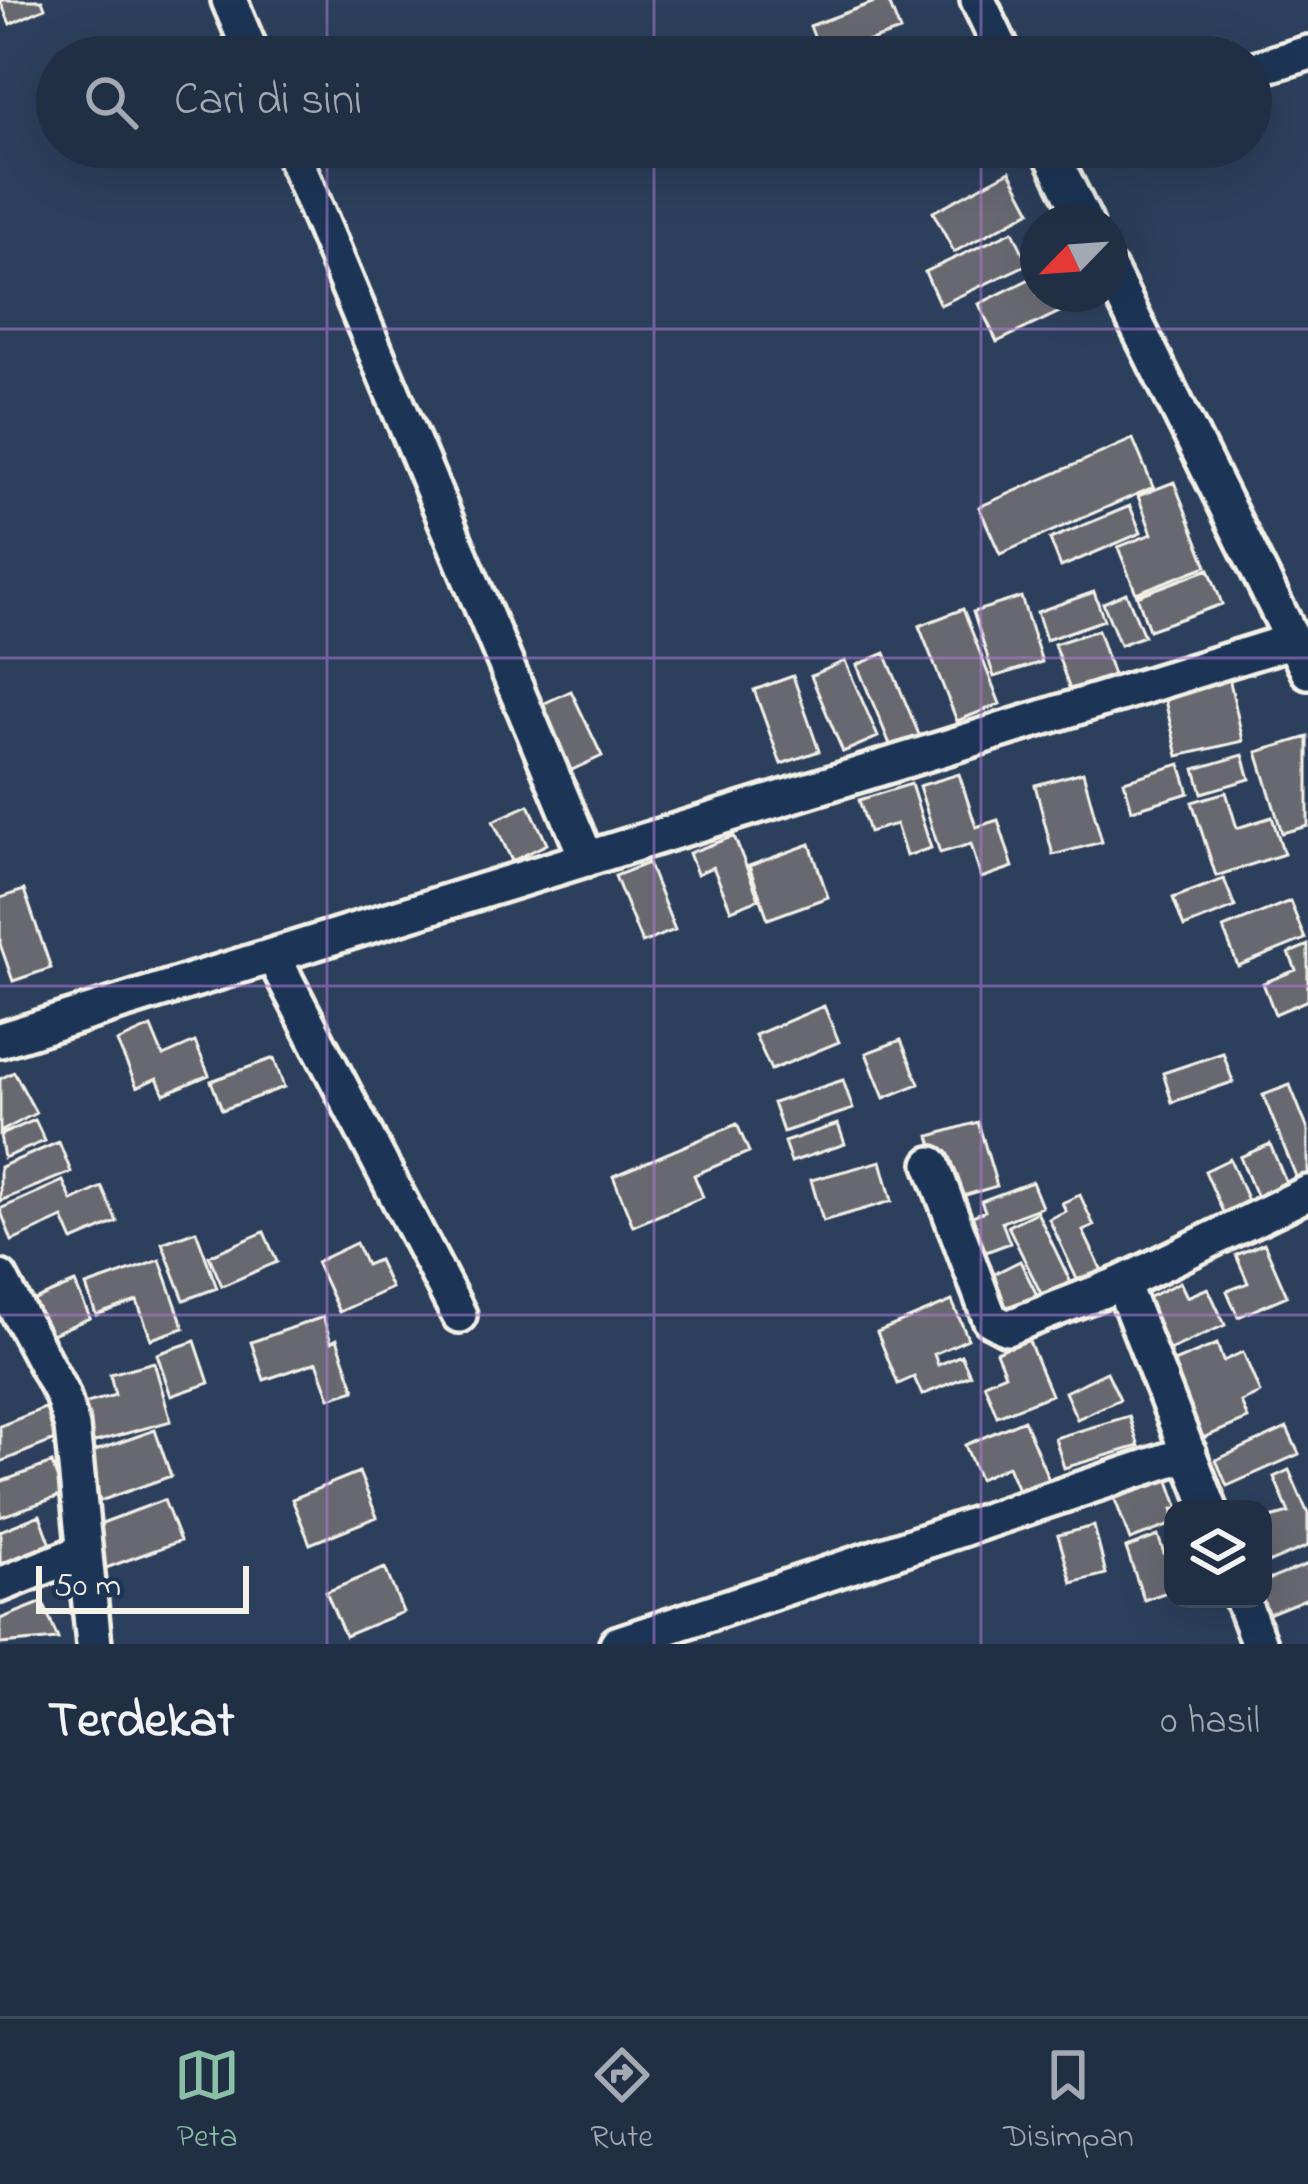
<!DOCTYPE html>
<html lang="id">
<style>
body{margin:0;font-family:"Indie Flower",sans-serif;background:#2d3b50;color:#f1f3f6}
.controls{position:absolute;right:36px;bottom:36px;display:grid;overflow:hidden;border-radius:24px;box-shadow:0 12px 48px #0002}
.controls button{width:108px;height:108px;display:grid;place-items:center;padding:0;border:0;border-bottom:3px solid #3e4a5e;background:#212f45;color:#f1f3f6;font:60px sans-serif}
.compass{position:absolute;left:1020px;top:204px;width:108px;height:108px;border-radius:50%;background:#212f45;box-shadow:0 12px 48px #0002;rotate:245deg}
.scale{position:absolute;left:36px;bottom:30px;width:213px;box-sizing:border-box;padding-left:12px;border:6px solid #f4f1e8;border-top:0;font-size:33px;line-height:42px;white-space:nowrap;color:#f4f1e8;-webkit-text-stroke:9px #1d3557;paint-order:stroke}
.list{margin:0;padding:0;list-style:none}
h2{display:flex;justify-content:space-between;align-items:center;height:156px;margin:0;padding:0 48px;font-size:51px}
h2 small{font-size:39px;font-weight:400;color:#a2a9b3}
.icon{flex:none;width:66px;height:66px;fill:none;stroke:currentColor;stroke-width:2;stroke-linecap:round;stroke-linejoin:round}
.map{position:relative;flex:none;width:1308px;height:1644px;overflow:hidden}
.search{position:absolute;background:#212f45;box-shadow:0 12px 48px #0002;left:36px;right:36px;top:36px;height:132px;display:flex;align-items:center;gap:30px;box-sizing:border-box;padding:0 42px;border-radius:66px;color:#a2a9b3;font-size:45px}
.sheet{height:372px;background:#212f45}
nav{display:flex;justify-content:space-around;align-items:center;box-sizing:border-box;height:168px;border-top:3px solid #3e4a5e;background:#212f45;font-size:33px;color:#a2a9b3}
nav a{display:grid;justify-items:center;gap:6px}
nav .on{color:#8abfa5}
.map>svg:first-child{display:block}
.building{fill:#676871;stroke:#f4f1e8;stroke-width:3}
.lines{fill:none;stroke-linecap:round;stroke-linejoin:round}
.minor-casing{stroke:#f4f1e8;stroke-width:42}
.minor{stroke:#1d3557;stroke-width:33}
.grid{fill:none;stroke:#ab7bcf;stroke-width:3;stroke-opacity:0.55}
</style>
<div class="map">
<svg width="1308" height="1644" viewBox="0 0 1308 1644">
<rect width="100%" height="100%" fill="#2c3f5c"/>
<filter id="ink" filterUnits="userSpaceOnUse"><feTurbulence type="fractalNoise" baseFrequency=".00833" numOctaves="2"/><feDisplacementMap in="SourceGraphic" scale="24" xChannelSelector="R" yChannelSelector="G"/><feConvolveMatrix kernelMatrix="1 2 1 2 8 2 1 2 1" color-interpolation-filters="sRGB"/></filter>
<g filter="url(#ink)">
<path class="building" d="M0 0H42L45 8 10 24Z
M880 0H888L900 31 822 57 810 26Z
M1010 171 1031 211 954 252 933 212Z
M1013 231 1028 264 940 305 925 272Z
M1038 275V294H1071L1076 304 997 342 979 304Z
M1133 439 1153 487 1000 554 979 507Z
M1174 482 1207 566 1136 593 1118 547 1152 534 1138 496Z
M1130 506 1141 533 1061 567 1050 539Z
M1209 569 1222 604 1149 630 1137 596Z
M1094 592 1104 620 1046 640 1037 612Z
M1126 593 1144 636 1120 645 1103 603Z
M1021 597 1042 662 994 677 973 612Z
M963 609 1000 704 957 721 919 626Z
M1098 630 1113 675 1070 690 1054 644Z
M885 653 920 737 892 749 857 665Z
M845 661 878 737 843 752 811 676Z
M793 676 819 751 781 764 754 690Z
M1229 677 1243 741 1178 756 1163 692Z
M571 691 602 756 563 774 532 709Z
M1308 737V826L1282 833 1257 752Z
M1243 755 1250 779 1202 793 1195 769Z
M1180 764 1189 793 1132 810 1124 781Z
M1083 772 1102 842 1053 855 1035 785Z
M959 774 976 827 998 820 1013 867 981 878 971 844 940 853 919 786Z
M911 784 931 848 906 856 896 824 869 832 859 800Z
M1226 792 1237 828 1272 817 1284 854 1216 876 1192 802Z
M529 805 547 844 512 861 493 821Z
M734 836 759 899 731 910 713 867 697 874 689 853Z
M810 844 828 897 768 919 749 866Z
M648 863 675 930 642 943 615 876Z
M1224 879 1235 907 1184 927 1173 898Z
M24 890 51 968 13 981 0 944V898Z
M1290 901 1305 939 1238 966 1223 928Z
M1308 945V1000L1275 1014 1263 983 1296 970 1289 953Z
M824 1006 839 1042 771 1070 755 1035Z
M151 1027 163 1056 195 1042 209 1075 164 1094 157 1078 137 1087 117 1042Z
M901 1040 919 1084 884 1098 866 1053Z
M1223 1053 1233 1082 1172 1102 1163 1073Z
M274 1058 284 1087 222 1110 211 1081Z
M14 1072 36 1113 0 1132V1079Z
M843 1080 853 1109 783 1132 773 1103Z
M1290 1085 1308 1130V1183L1300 1186 1263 1095Z
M35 1120 45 1141 4 1158 0 1135Z
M978 1122 997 1186 949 1200 930 1136Z
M737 1124 749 1152 694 1175 703 1197 633 1226 613 1176Z
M838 1124 845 1144 791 1162 784 1142Z
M59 1142 71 1172 0 1201V1167Z
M1270 1144 1293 1199 1263 1212 1240 1157Z
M1230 1159 1254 1215 1229 1226 1205 1171Z
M881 1161 892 1201 823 1221 811 1180Z
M63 1181 72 1201 102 1187 117 1222 73 1241 63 1218 12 1241 0 1209Z
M1032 1182 1042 1207 1002 1222 1010 1243 970 1258 957 1222 985 1211 981 1201Z
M1080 1195 1094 1226 1083 1231 1105 1277 1081 1288 1049 1219 1066 1211 1062 1203Z
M1037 1212 1075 1291 1046 1304 1008 1226Z
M196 1231 217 1288 184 1300 162 1243Z
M264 1232 277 1262 222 1286 209 1256Z
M356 1243 366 1265 378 1260 391 1288 339 1312 316 1262Z
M1264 1243 1287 1296 1238 1317 1227 1291 1248 1283 1236 1255Z
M160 1260 184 1328 151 1339 137 1301 96 1315 86 1286Z
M1020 1261 1042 1305 1012 1320 990 1276Z
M1180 1282 1187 1297 1208 1288 1225 1325 1160 1354 1137 1303Z
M75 1283 90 1318 35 1341 20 1306Z
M952 1301 968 1339 934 1354 938 1365 961 1355 970 1375 922 1395 914 1377 898 1384 877 1332Z
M323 1317 331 1342 337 1339 355 1390 330 1398 317 1362 264 1380 251 1342Z
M1028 1339 1051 1395 997 1416 984 1383 1005 1374 996 1352Z
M195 1341 209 1383 171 1396 157 1354Z
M1217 1344 1223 1361 1243 1352 1260 1393 1241 1402 1248 1419 1203 1438 1171 1363Z
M154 1362 171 1421 81 1446 70 1408 115 1395 110 1374Z
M1107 1372 1120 1399 1077 1419 1065 1392Z
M47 1407 60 1438 0 1462V1426Z
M1129 1416 1139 1446 1064 1468 1055 1438Z
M1024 1420 1049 1480 1019 1492 1008 1466 979 1479 965 1445Z
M1287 1428 1299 1454 1227 1486 1216 1460Z
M155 1430 171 1476 100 1501 84 1455Z
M52 1463 63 1495 0 1517V1482Z
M1289 1470 1308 1514V1546L1263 1565V1520L1289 1513 1274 1477Z
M359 1472 377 1517 310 1544 292 1499Z
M1168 1478 1179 1509H1173V1524L1130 1540 1114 1497Z
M164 1500 180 1541 106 1568 91 1527Z
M40 1515 54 1553 0 1573V1531Z
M1094 1526 1106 1574 1072 1583 1058 1535Z
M1158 1536 1164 1553 1173 1550V1590L1144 1600 1126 1548Z
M1308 1564V1598L1266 1615 1260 1599 1263 1582Z
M385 1568 403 1612 345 1636 326 1592Z
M43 1602 58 1639 0 1644V1619Z"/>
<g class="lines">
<g class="minor-casing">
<path id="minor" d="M229 0 253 57
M978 0 1005 57
M1251 70 1308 53
M290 147 587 859
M1048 147 1085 222
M1110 271 1308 671
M273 956 459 1315
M0 1040 1294 640
M932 1164 990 1319 1007 1328 1122 1283 1308 1193
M0 1278 62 1395 72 1427 94 1644
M1122 1283 1210 1509
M0 1585 84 1551
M1242 1599 1259 1644
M617 1644 1189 1453"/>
</g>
<use href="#minor" class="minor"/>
</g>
</g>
<path class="grid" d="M327 0V57M654 0V57M981 0V57M327 147V1644M654 147V1644M981 147V1644M0 329H1308M0 658H1308M0 986H1308M0 1315H1308"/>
</svg>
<div class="controls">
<button><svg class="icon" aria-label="layers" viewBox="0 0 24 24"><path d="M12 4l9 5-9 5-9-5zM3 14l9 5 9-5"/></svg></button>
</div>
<svg class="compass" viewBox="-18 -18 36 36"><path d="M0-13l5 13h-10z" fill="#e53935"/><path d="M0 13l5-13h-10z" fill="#a2a9b3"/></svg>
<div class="scale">50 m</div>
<div class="search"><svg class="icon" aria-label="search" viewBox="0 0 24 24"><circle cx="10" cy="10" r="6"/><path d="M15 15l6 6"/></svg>Cari di sini</div>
</div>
<section class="sheet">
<h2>Terdekat<small>0 hasil</small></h2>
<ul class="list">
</ul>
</section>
<nav>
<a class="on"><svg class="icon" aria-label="map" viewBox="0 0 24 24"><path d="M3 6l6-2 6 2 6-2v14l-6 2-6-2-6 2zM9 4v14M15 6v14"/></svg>Peta</a>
<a><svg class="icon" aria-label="directions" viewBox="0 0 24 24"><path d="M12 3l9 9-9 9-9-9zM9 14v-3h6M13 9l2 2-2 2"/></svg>Rute</a>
<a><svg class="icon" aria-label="saved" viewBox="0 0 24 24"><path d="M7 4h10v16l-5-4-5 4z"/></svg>Disimpan</a>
</nav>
